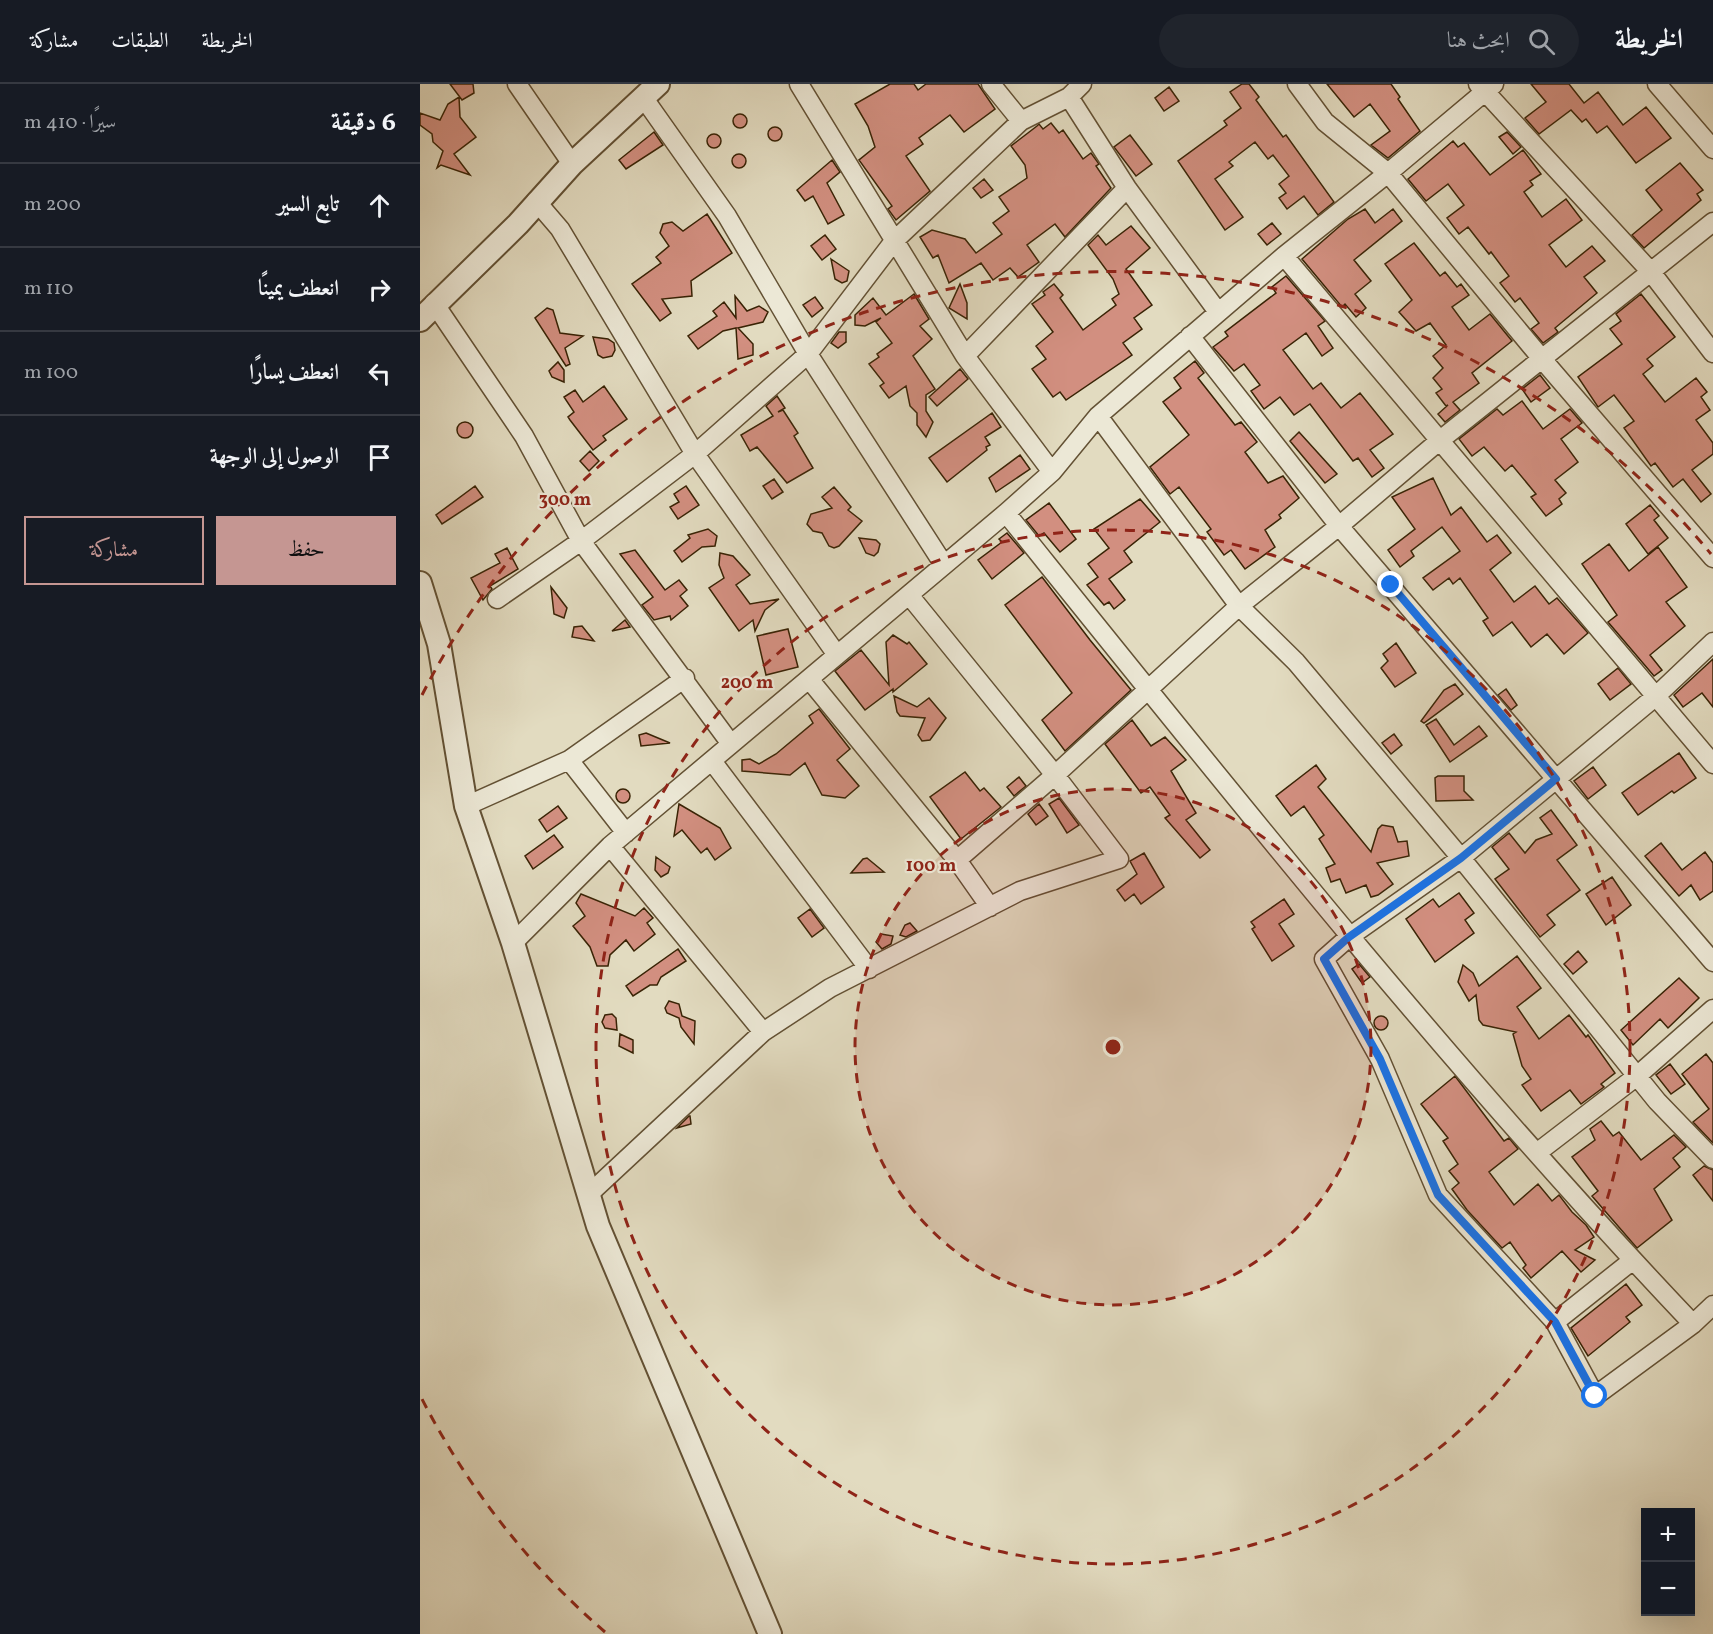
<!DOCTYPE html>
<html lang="ar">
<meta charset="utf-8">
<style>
body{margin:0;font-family:Vollkorn,Amiri,serif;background:#20242c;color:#f1f3f6;direction:rtl}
.controls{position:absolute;right:18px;bottom:18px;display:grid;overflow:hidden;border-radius:0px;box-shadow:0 6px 24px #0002}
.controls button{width:54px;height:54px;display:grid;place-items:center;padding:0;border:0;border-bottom:2px solid #363941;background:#171b24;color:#f1f3f6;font:30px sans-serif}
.stop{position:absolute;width:18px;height:18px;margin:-14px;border:4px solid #1a73e8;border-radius:50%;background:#fff}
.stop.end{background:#1a73e8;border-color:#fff;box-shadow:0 2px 6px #0008}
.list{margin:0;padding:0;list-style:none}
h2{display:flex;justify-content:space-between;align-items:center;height:78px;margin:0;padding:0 24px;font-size:26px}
h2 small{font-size:20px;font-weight:400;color:#9ea1a6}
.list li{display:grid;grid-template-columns:39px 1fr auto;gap:18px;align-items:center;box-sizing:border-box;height:84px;padding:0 24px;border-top:2px solid #363941}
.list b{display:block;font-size:22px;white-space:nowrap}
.list em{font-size:20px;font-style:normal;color:#9ea1a6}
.actions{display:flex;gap:12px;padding:18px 24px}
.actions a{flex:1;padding:14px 0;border:2px solid #c59692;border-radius:0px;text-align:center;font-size:21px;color:#c59692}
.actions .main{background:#c59692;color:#111}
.icon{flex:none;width:33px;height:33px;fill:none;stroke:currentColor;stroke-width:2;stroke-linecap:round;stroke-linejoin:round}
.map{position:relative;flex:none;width:1293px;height:1550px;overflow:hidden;direction:ltr}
header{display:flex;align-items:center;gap:36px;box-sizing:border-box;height:84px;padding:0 30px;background:#171b24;border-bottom:2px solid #363941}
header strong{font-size:28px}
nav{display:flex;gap:33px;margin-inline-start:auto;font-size:21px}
.search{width:420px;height:54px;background:#20242c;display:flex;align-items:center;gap:15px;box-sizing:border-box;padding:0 21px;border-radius:33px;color:#9ea1a6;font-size:22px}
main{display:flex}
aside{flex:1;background:#171b24}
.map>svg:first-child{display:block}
.building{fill:#d28f80;stroke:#392305;stroke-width:1.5}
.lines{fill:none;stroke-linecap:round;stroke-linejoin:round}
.minor-casing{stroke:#635134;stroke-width:21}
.tertiary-casing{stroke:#635134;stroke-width:26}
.minor{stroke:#ece8d6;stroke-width:18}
.tertiary{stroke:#ece8d6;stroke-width:22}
.route{stroke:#1a73e8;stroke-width:8}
.ring{fill:none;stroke:#8f2418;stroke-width:3;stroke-dasharray:10 8}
.centre{fill:#8f2418;stroke:#ece8d6;stroke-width:3}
.ring-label{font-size:18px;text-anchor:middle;font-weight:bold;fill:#8f2418;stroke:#ece8d6;stroke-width:4.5;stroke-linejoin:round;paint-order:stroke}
</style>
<header>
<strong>الخريطة</strong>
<div class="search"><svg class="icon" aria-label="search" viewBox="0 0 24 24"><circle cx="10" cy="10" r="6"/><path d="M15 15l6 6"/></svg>ابحث هنا</div>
<nav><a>الخريطة</a><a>الطبقات</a><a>مشاركة</a></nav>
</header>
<main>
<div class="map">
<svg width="1293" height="1550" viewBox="0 0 1293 1550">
<rect width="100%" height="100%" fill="#e2dbc0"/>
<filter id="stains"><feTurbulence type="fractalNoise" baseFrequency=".00333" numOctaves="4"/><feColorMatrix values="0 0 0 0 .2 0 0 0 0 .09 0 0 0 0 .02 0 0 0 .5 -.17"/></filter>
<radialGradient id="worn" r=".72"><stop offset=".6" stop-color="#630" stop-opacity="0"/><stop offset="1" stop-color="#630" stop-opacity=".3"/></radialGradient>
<path class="building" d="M30 0H53L54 9 42 16Z
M470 0H494L498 6 506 0H558L575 25 544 48 530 31 499 54 503 60 486 72 510 107 476 136 468 125 472 122 439 76 455 63 448 42 435 20Z
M822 0H829L839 13 836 16 863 53 866 51 914 118 898 131 884 112 867 125 859 114 866 109 859 100 869 92 853 71 848 75 835 58 809 78 813 82 795 95 823 133 805 146 758 77 807 41 804 37 821 24 810 8Z
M907 0H971L980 13 978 15 1000 47 968 74 951 61 970 47 950 20 934 33Z
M1111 0H1149L1164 19 1178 8 1203 41 1226 23 1251 54 1216 79 1187 42 1177 49 1166 35 1162 38 1151 26 1119 50 1105 34 1126 18Z
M749 3 759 17 744 27 735 14Z
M39 13 40 33 56 53 34 70 50 91 21 81 17 84 23 67 13 58 12 50 0 41V29L20 36 28 20Z
M313 37a7 7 0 1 1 14 0a7 7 0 1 1-14 0Z
M631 39 639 49 643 46 663 75 671 69 679 80 676 82 691 104 645 153 635 140 607 161 619 178 598 193 590 184 573 196 561 179 529 199 518 171 513 174 500 153 512 146 545 155 556 169 582 150 573 139 589 127 579 113 607 94 605 81 591 62 617 42 619 40 623 45Z
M348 50a7 7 0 1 1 14 0a7 7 0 1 1-14 0Z
M234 48 243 61 206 85 199 76Z
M1087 48 1101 63 1093 70 1079 53Z
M287 57a7 7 0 1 1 14 0a7 7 0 1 1-14 0Z
M710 51 732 80 716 92 694 63Z
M1033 57 1038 63 1044 59 1070 91 1103 66 1121 90 1110 97 1113 101 1104 108 1122 133 1146 115 1162 136 1129 161 1146 183 1172 162 1185 177 1164 193 1177 209 1135 244 1138 248 1123 259 1111 245 1119 239 1100 214 1095 218 1080 199 1089 192 1071 168 1069 170 1048 143 1039 150 1027 134 1044 121 1028 100 1006 117 988 95Z
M312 77a7 7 0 1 1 14 0a7 7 0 1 1-14 0Z
M412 76 420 88 407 99 424 131 408 140 393 112 385 117 377 106Z
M1260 79 1283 106 1277 110 1281 116 1224 164 1212 151 1242 126 1226 106Z
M564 95 573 106 561 114 553 104Z
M945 125 955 139 973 125 982 137 934 176 951 197 935 210 946 224 936 233 925 220 922 223 882 175 928 135Z
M287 130 312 169 271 197 272 212 242 215 251 229 240 237 212 200 241 179 236 173 249 162 240 149 243 140 252 138 263 147Z
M852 139 861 150 847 161 838 150Z
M711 142 730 164 706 185 732 221 714 234 722 245 703 259 712 271 646 316 640 308 633 313 612 285 626 275 616 262 633 248 612 220 625 211 623 208 634 200 643 211 640 214 663 246 696 221 692 215 699 210 693 195 668 161 678 151 686 161Z
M405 151 416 165 402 176 391 162Z
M994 159 1020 192 1025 188 1037 203 1041 200 1049 211 1032 223 1049 246 1070 230 1092 257 1052 289 1059 299 1033 318 1040 326 1025 338 1018 330 1028 321 1026 322 1016 309 1022 305 1013 294 1023 284 1013 272 1026 261 1010 239 996 247 979 228 992 216 965 180Z
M411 175 429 187 427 197 422 199 415 195Z
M866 192 905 237 898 242 913 264 902 272 886 249 863 266 893 305 901 299 921 324 940 309 973 350 950 366 964 384 952 393 938 374 933 377 890 320 874 331 860 313 844 325 831 307 840 301 824 280 814 287 793 263 808 252 805 248 856 209 852 203Z
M540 200 547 219V235L529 224Z
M494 210 509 235 500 242 512 255 493 272 515 305 506 311V327L513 338 506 353 497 341V329L490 322 486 302 469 314 460 302 464 299 449 280 459 273 457 270 472 259 456 238 461 234 445 242 435 241V231L453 214 466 231Z
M1221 210 1255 253 1227 275 1233 282 1223 290 1245 318 1276 294 1287 308 1281 313 1290 326 1276 336 1293 359V370L1272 386 1291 410 1281 418 1263 395 1253 403 1235 379 1231 382 1204 344 1214 337 1194 311 1178 323 1158 293 1202 260 1190 245 1201 237 1196 230Z
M315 212 327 227 339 222 348 228 343 238 318 244 333 260V271L318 275 316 244 303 247 278 265 268 252 297 232 293 227 304 218 316 234Z
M395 213 403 224 392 233 383 221Z
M127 224 133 226 140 249 163 252 145 264 150 280 146 282 115 234Z
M419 248H426V258L418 264 411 259Z
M173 253 188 255 194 259 195 266 192 272 183 274 178 271Z
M775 277 784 289 778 294 815 341 821 338 837 358 825 368 848 399 863 392 879 414 859 431 861 434 845 446 855 463 825 485 811 466 804 471 787 448 791 445 759 403 750 410 730 383 769 351 743 318 761 304 754 294Z
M138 278 144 286V298L132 293 129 287Z
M540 285 548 295 517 322 509 313Z
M1120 291 1130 304 1111 318 1102 305Z
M184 302 207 335 183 352 186 356 173 366 150 336 148 333 154 328 144 313 155 306 163 318Z
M357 312 365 324 358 328 363 326 378 349 374 352 393 384 367 399 337 363 330 367 321 351 353 332 346 322Z
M1102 317 1123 345 1150 325 1162 339 1141 355 1158 378 1135 396 1146 409 1139 415 1142 420 1126 432 1111 413 1116 410 1092 381 1085 387 1064 363 1052 372 1039 355 1077 325 1083 331Z
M572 329 581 343 565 353 570 361 566 363 567 366 527 398 509 374Z
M37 346a8 8 0 1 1 16 0a8 8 0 1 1-16 0Z
M879 348 917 390 905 399 870 357Z
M170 367 179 377 169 387 160 377Z
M600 371 610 385 576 408 569 394Z
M1013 394 1031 431 1041 423 1067 458 1077 451 1091 469 1070 486 1094 518 1115 502 1129 520 1137 514 1168 549 1144 570 1127 550 1111 563 1092 538 1073 552 1063 537 1068 534 1040 494 1033 500 1029 494 1013 506 1003 494 1040 467 1022 443 991 467 994 472 980 483 968 466 995 445 972 413Z
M354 395 363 408 352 415 343 402Z
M55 402 63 413 22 440 16 431Z
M266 402 279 421 258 435 250 423 259 418 254 410Z
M414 403 431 423 428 426 442 437 419 462 414 464 409 462 402 449 393 447 387 440 391 430 412 424 402 413Z
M720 415 740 438 704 467 712 478 689 495 705 516 694 525 689 518 684 521 667 501 678 493 668 480 689 464 674 445Z
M629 419 656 455 640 468 624 449 619 452 606 436Z
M1230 421 1239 432 1234 436 1248 454 1228 470 1206 440Z
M288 445 297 452 295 462 282 463 262 478 254 467 270 454 268 451Z
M587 449 604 469 572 495 558 476 582 458 579 455Z
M439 454 456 456 460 460 458 468 454 472 446 469Z
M1189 460 1209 487 1238 463 1267 503 1246 518 1265 542 1230 571 1242 586 1234 592 1188 538 1197 531 1162 480Z
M87 464 98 485 70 502 72 505 63 516 51 494 80 479 75 470Z
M215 466 245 506 259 496 267 506 260 512 268 522 251 536 250 532 234 536 222 521 233 513 200 470Z
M300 469 313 472 330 491 316 501 330 520 359 515 345 526 335 547 333 536 319 547 289 504 304 494 299 481Z
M622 493 670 556 711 606 645 667 622 636 652 609 585 521Z
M131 503 147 524 144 534 134 530Z
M205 536 210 543 192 547Z
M162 542 174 557 152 553 154 543Z
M368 545 378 583 346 591 337 552Z
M473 551 487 560 489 558 507 580 473 608V605L445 626 415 587 441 566 469 601 466 558Z
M976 559 996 589 975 603 961 584 968 577 963 570Z
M1293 575V623L1282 609 1263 623 1254 611Z
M1198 584 1211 600 1190 616 1178 600Z
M1035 600 1043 610 1004 639 1001 637 1024 606Z
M1086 605 1097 621 1091 626 1078 611Z
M474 612 497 623 509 614 526 634 510 656 502 657 498 651 505 634 480 632 477 628Z
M399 625 430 665 417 676 439 702 425 714 402 711 385 679 370 691 322 687V676L330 675 339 680 356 670 393 639 389 632Z
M1016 635 1034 661 1059 642 1067 652 1030 678 1006 641Z
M712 636 731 662 745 653 766 676 751 687 776 729 766 736 790 766 780 774 745 734 750 731 730 703 721 709 685 660Z
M226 649 250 659 221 662 219 651Z
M974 650 982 661 971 670 962 659Z
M1259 669 1276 694 1254 709 1252 707 1218 731 1202 709Z
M896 681 906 695 898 703 951 768 958 745 962 741 973 743 978 758 987 757 989 772 957 779 973 800 958 811 951 813 946 801 926 809 920 795 911 798 906 784 915 780 899 755 904 751 884 722 871 732 856 712Z
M1173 683 1186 701 1168 715 1154 697Z
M545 688 560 707 564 704 581 723 541 755 510 713Z
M1018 692H1044V707L1053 716 1016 717 1015 694Z
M599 693 606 702 594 712 587 703Z
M196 712a7 7 0 1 1 14 0a7 7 0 1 1-14 0Z
M639 714 659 741 647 749 629 720Z
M259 720 300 744 311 764 295 776 287 764 281 769 262 746 254 752Z
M619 720 628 732 616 741 608 730Z
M138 722 147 734 127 748 119 736Z
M1131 726 1157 761 1137 776 1160 806 1127 831 1135 841 1120 853 1075 795 1089 785 1072 763 1089 749 1105 769 1116 756 1132 750 1120 734Z
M134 751 143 763 113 785 105 772Z
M1241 759 1262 786 1285 768 1293 779V807L1280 816 1271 801 1259 812 1225 772Z
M724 769 744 803 721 820 714 810 705 817 697 806 717 790 710 777Z
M236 773 250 783 248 789 241 793 235 786Z
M447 774 464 788 431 789 443 775Z
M1192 793 1211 821 1186 841 1166 810Z
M1039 809 1054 829 1045 836 1054 849 1015 878 986 835 1013 815 1019 823Z
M161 810 215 832 224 824 233 834 227 839 235 850 214 867 206 856 190 871 188 882H177L170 863 153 842 165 832 156 819Z
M864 815 874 830 859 840 874 862 852 877 832 845 835 843 831 838Z
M390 825 404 844 392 853 378 834Z
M490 839 497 847 486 853 480 851 485 841Z
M461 850 473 852 471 860 462 865 456 858Z
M258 865 266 877 241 893 237 901H230L213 912 206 902Z
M1158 867 1167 878 1153 890 1144 880Z
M1097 872 1121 904 1097 923 1119 955 1149 931 1166 953 1168 951 1195 989 1181 1000 1184 1003 1161 1020 1150 1006 1121 1027 1102 1001 1111 995 1102 982 1093 950 1096 948 1063 941 1059 936 1056 911 1049 917 1038 898 1043 881 1053 889 1059 902Z
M939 880 950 893 942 899 932 885Z
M1259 894 1279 914 1248 944 1240 935 1213 961 1201 946Z
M249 917 259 920 262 932 275 937 274 960 261 943 259 934 247 929 245 924Z
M192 930 196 934 197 946 185 944 182 938 185 931Z
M954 939a7 7 0 1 1 14 0a7 7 0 1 1-14 0Z
M200 950 213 956V969L199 962Z
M1286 970 1293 979V1059L1273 1038 1289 1025 1262 990Z
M1250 980 1265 1000 1251 1010 1236 991Z
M1035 992 1084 1057 1089 1054 1098 1065 1069 1088 1094 1121 1118 1100 1132 1117 1139 1111 1152 1128 1166 1141 1174 1153 1155 1166 1175 1176 1161 1188 1142 1167 1111 1194 1103 1184 1106 1181 1090 1158 1082 1164 1047 1126 1032 1105 1039 1099 1029 1087 1038 1080 1023 1057 1028 1054 1001 1020Z
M270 1032 271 1040 257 1044 269 1032Z
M1181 1037 1193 1052 1199 1048 1221 1076 1254 1051 1266 1063 1253 1074 1260 1083 1234 1105 1252 1136 1217 1164 1172 1112 1178 1107 1152 1073 1175 1056 1170 1045Z
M1284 1082 1293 1086V1117L1273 1091Z
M1206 1200 1222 1221 1206 1233 1210 1238 1168 1272 1151 1244Z"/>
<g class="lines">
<g class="minor-casing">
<path id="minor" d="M97 0 152 80
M379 0 545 272 632 388
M571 0 601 37
M877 0 905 38 968 89 1122 275 1293 474
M1058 0 1231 188 1293 269
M1237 0 1293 65
M223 13 307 132 388 270 524 481
M649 13 707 104 798 228
M116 117 140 145 275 370 417 571
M864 172 1293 680
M14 219 104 352 161 457 311 660
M770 252 919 442 1293 878
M545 272 707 104
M678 332 819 522 876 578 1041 774 1237 1017 1293 1075
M586 429C808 705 1029 983 1273 1240
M77 515 161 457 275 370 388 270 474 157 601 37 649 13 662 0
M1293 558 1235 613 1041 774 929 853 904 875 960 975 1018 1111 1135 1238 1175 1312 1273 1240 1293 1221
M389 595 537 776 570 823
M149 676 206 749
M292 677 449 885
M46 722 149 676 265 594
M190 762 343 948
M537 776 635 691 819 522 919 442 1019 357 1293 138
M93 859 190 762 586 429 632 388 678 332 864 172 968 89 1074 0
M1118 1068 1217 992 1293 925
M169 1110 343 948 410 904 600 807 699 775 635 691 489 511
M1135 1238 1213 1176"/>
</g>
<g class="tertiary-casing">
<path id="tertiary" d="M0 236 98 140 152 80 238 0
M0 499 19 560 46 722 93 859 178 1142 350 1550"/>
</g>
<use href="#minor" class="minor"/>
<use href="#tertiary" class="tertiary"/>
</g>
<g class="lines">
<path class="route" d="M971 501 1136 695 1041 774 929 853 904 875 960 975 1018 1111 1135 1238 1175 1312"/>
</g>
<circle cx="693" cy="963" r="258" fill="#8f2418" fill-opacity=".12"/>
<g class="ring">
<circle cx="693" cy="963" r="258"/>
<circle cx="693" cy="963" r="517"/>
<path d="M185 1548A775 775 0 0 1 2 1315M2 611A775 775 0 0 1 1291 470"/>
</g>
<circle cx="693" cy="963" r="9" class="centre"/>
<g class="ring-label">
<text x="145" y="421">300 m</text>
<text x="327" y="604">200 m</text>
<text x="511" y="787">100 m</text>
</g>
<rect width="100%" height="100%" filter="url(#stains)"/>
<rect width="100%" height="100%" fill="url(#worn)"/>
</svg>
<div class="controls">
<button>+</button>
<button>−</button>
</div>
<div class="stop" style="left:1175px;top:1312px"></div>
<div class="stop end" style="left:971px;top:501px"></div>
</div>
<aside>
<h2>6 دقيقة<small>سيرًا · 410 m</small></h2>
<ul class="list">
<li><svg class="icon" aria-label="ahead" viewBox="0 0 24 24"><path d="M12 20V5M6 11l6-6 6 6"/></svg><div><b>تابع السير</b></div><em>200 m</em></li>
<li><svg class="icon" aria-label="right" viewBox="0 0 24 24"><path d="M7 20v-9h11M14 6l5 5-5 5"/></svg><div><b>انعطف يمينًا</b></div><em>110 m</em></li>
<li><svg class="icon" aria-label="left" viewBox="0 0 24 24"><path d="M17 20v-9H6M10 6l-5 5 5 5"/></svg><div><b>انعطف يسارًا</b></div><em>100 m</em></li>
<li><svg class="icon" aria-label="arrive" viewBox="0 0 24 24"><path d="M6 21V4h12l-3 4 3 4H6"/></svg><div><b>الوصول إلى الوجهة</b></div></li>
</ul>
<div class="actions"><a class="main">حفظ</a><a>مشاركة</a></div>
</aside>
</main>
